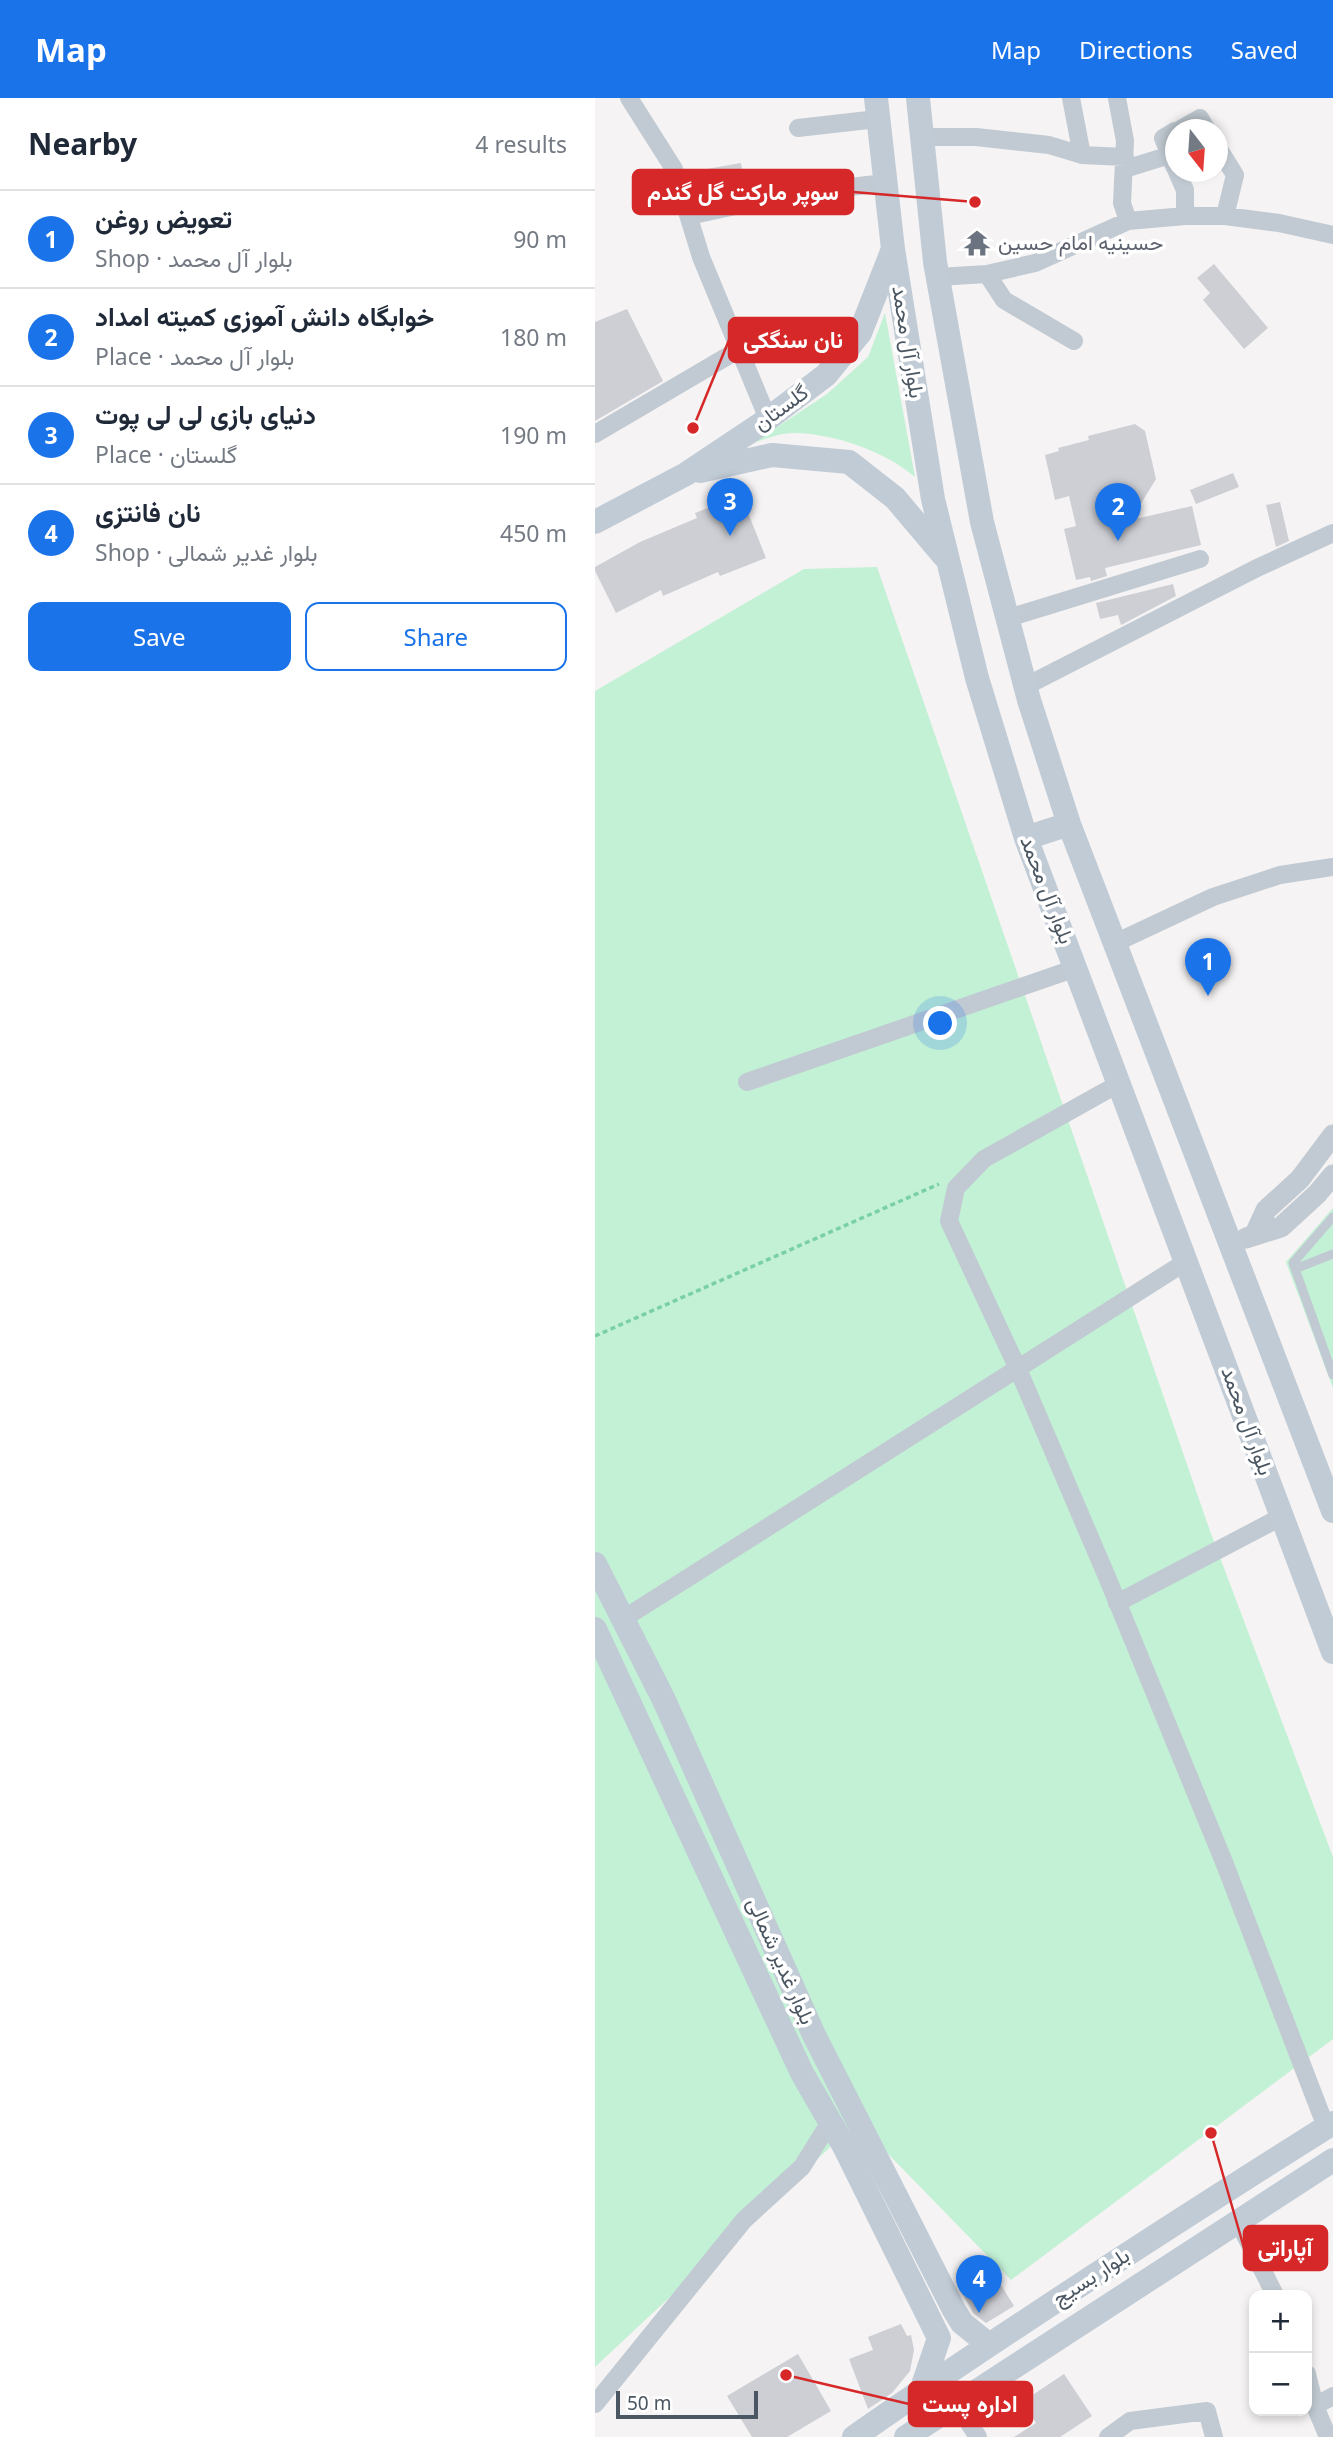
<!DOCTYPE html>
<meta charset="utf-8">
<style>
body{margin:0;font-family:"Noto Sans",Vazirmatn,sans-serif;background:#f2f2f3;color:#1f2937}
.controls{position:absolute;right:21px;bottom:21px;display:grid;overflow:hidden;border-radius:14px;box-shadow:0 4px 10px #0003}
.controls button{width:63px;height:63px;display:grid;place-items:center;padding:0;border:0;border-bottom:2px solid #e0e1e3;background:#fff;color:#1f2937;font:35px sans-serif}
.compass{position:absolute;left:570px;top:21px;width:63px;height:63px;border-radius:50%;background:#fff;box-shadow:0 4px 10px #0003;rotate:163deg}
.scale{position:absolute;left:21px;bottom:18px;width:142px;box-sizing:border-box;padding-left:7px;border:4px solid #4a5661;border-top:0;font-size:19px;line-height:24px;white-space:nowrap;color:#4a5661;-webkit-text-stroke:5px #fff;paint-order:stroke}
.you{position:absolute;left:346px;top:926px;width:24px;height:24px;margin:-18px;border:5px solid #fff;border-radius:50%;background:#1a73e8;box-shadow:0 0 0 10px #1a73e833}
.badge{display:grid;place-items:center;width:46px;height:46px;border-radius:50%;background:#1a73e8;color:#fff;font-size:23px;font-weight:700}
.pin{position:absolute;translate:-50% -58px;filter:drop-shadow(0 2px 4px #0008)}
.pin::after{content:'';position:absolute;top:37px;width:24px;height:21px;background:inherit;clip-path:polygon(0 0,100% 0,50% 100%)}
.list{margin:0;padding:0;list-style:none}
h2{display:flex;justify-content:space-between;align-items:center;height:91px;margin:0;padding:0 28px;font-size:30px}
h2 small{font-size:23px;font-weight:400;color:#747a83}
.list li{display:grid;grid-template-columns:46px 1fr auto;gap:21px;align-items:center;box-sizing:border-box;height:98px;padding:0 28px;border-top:2px solid #e0e1e3}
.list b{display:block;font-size:26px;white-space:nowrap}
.list p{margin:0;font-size:23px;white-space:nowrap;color:#747a83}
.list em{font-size:23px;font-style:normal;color:#747a83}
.actions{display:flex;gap:14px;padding:21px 28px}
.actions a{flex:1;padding:16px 0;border:2px solid #1a73e8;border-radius:14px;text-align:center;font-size:24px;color:#1a73e8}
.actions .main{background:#1a73e8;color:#fff}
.map{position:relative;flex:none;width:738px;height:2339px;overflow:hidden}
header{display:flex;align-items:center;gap:42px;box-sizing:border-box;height:98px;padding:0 35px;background:#1a73e8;color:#fff}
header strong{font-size:33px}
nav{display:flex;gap:38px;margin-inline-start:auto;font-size:24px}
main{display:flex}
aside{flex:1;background:#fff}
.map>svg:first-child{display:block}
.green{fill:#c3f1d5}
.building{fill:#cdcfd5}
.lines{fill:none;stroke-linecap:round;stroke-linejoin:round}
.path{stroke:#7ad0a6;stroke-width:3.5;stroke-dasharray:5 3.5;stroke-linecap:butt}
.service{stroke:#c1cad2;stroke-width:9}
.minor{stroke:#c1cad2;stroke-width:18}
.tertiary{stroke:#c1cad2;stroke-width:21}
.secondary{stroke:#c1cbd6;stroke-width:24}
.labels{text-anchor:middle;stroke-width:7;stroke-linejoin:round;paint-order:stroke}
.worship-label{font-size:21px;fill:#5b616d;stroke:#fff;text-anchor:start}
.street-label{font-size:21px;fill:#4a5661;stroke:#fff}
.leader{fill:none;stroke:#d62828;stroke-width:2.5}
.callout-dot{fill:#d62828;stroke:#fff;stroke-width:2.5}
.callout{fill:#d62828;stroke:#d62828;stroke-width:2.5}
.callout-label{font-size:23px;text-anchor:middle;font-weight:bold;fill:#fff}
</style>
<header>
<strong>Map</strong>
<nav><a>Map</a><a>Directions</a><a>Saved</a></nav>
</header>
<main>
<aside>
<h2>Nearby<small>4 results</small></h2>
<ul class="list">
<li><span class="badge">1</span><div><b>تعویض روغن</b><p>Shop · بلوار آل محمد</p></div><em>90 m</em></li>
<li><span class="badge">2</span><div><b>خوابگاه دانش آموزی کمیته امداد</b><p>Place · بلوار آل محمد</p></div><em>180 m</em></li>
<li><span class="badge">3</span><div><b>دنیای بازی لی لی پوت</b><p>Place · گلستان</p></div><em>190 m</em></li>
<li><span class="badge">4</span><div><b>نان فانتزی</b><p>Shop · بلوار غدیر شمالی</p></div><em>450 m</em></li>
</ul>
<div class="actions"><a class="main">Save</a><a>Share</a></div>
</aside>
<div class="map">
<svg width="738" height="2339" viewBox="0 0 738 2339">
<rect width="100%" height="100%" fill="#f5f3f3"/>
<path class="green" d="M290 215 320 379C289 353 241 336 200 335 187 334 171 341 158 345L232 296 273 259Z
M282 469 615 1433 738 1759V1941L416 2182 262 2024 0 2269V593L209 471Z
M738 1110V1290L691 1164Z"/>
<path class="building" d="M146 65 151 94 112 103 106 72Z
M619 166 673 230 649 251 608 202 615 195 602 180Z
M32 211 68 283 0 323V224Z
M540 326 550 333 561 381 536 422 597 408 606 447 510 470 512 478 496 483 495 479 481 482 469 431 481 428 474 398 460 402 450 357 464 353 463 350 494 342 493 338Z
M638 375 644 389 601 406 595 392Z
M146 397 171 460 125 478 123 474 68 498 66 492 21 515 0 473V469L45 444 102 420 100 415Z
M685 404 694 443 681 449 671 407Z
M578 486 581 498 526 527 523 517 505 521 501 505Z
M392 2164 419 2208 391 2225 378 2215 361 2183Z
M306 2226 312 2238 316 2237 319 2252 315 2273 297 2295 273 2311 254 2261 278 2252 273 2239Z
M203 2256 236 2313 192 2339H157L132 2298Z
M469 2276 497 2318 465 2339H419L441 2325 427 2304Z"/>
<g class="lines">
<path class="path" d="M0 1238 344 1086"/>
<path class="service" d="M738 1119 698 1165 738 1277
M700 1171 738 1156"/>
<path class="minor" d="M34 0 79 71 106 159 173 321
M476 0 487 57
M522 0 530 43 527 105 533 123
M203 30 282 21
M584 32 605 20 612 32
M580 33 568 40 580 70
M327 39H381L454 47 487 57 530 59
M622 48 640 77 630 118
M530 71 575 57
M582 74 590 92V118
M94 118 201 95 290 85
M392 176 409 202 479 243
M342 179 392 176 440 165 533 123 590 118H630L684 125 738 137
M0 336 143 252
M413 520 605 461
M431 588 662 470 738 435
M520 845 618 799 685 777 738 769
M152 984 481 870
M525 985 389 1061 361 1090 354 1123 423 1271 512 1479 629 1764 731 2029
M522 1505 688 1418
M28 1521 592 1163
M643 2123 680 2197
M712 2276 720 2308 733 2339
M361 2305 383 2339
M0 2306 149 2122 207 2069 235 2024
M720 2308 738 2298
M513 2339 535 2323 612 2313 619 2339"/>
<path class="tertiary" d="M660 1136 671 1112 705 1081 738 1037
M651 1140 686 1129 722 1096 738 1077"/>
<path class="secondary" d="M281 0 298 151 338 401 382 580 431 740 738 1554
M323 0 340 164 387 424 434 602 474 726 738 1413
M105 373 177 357 254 364 300 400 349 458
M0 424 91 376 166 326 231 277 265 235 298 151
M431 740 474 726
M0 1466 69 1602 219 1937 359 2212 367 2225 393 2246
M0 1531 207 1975 249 2048 344 2240 326 2293
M259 2339C416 2230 576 2127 738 2025
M311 2339 738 2062"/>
</g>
<defs>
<g id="temple-bare" transform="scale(2.1)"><path d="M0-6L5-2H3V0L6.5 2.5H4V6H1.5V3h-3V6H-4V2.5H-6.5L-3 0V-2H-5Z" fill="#6b7280" stroke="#fff" stroke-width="2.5" paint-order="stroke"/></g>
</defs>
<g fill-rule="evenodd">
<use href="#temple-bare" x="382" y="145"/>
</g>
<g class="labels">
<g class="worship-label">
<text x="403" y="152">حسینیه امام حسین</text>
</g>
<g class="street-label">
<text transform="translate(313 244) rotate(81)" y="7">بلوار آل محمد</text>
<text transform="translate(186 310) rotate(-36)" y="7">گلستان</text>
<text transform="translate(452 792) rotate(69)" y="7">بلوار آل محمد</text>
<text transform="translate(652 1323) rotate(70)" y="7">بلوار آل محمد</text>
<text transform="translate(186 1863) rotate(66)" y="7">بلوار غدیر شمالی</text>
<text transform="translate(496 2179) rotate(-33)" y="7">بلوار بسیج</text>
</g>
</g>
<path class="leader" d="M380 104L258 94M98 330L134 242M616 2035L649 2150M191 2277L314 2306"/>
<g class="callout-dot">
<circle cx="380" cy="104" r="7"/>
<circle cx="98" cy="330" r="7"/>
<circle cx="616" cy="2035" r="7"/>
<circle cx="191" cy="2277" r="7"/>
</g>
<g class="callout">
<rect x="38" y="72" width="220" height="44" rx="7"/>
<rect x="134" y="220" width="128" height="44" rx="7"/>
<rect x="649" y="2128" width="83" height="44" rx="7"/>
<rect x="314" y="2284" width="123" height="44" rx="7"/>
</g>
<g class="callout-label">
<text x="148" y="102">سوپر مارکت گل گندم</text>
<text x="198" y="250">نان سنگکی</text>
<text x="690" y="2158">آپاراتی</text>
<text x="375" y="2314">اداره پست</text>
</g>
</svg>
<div class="controls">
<button>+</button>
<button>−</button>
</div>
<svg class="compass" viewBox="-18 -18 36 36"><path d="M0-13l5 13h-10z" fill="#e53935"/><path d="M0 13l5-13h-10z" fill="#747a83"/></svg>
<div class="scale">50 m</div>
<div class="you"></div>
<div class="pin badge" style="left:613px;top:898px">1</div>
<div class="pin badge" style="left:523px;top:443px">2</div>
<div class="pin badge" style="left:135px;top:438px">3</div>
<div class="pin badge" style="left:384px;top:2215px">4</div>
</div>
</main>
